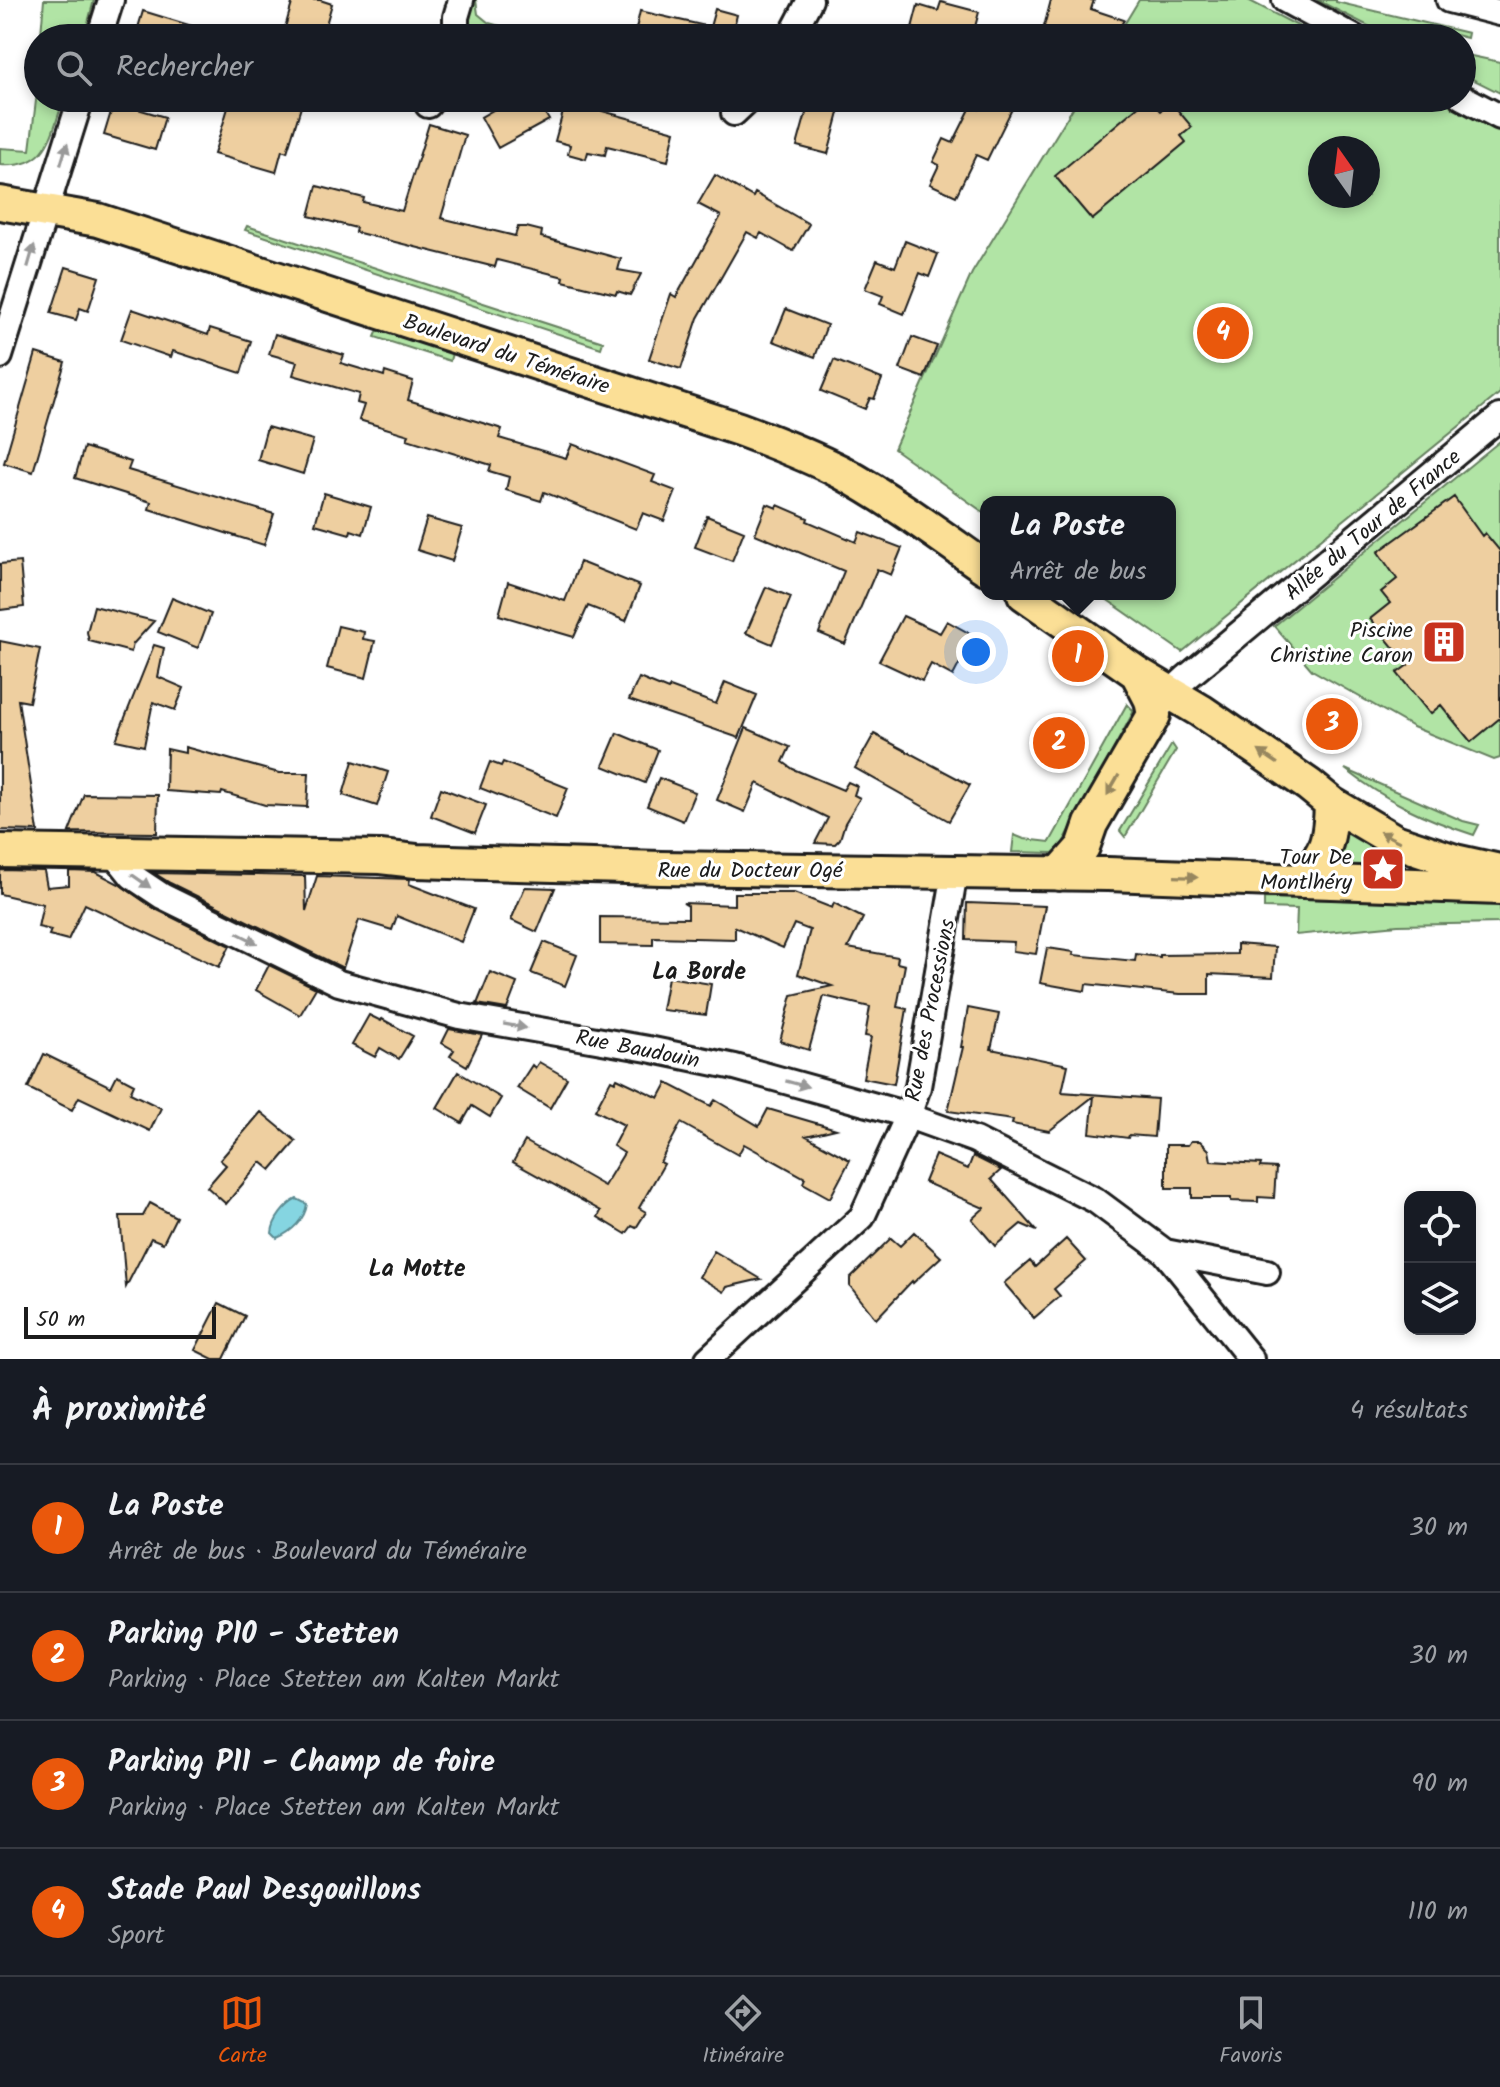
<!DOCTYPE html>
<html lang="fr">
<meta charset="utf-8">
<style>
body{margin:0;font-family:Kalam,sans-serif;background:#242831;color:#f1f3f6}
.controls{position:absolute;right:24px;bottom:24px;display:grid;overflow:hidden;border-radius:16px;box-shadow:0 4px 12px #0003}
.controls button{width:72px;height:72px;display:grid;place-items:center;padding:0;border:0;border-bottom:2px solid #363941;background:#171b24;color:#f1f3f6;font:40px sans-serif}
.compass{position:absolute;left:1308px;top:136px;width:72px;height:72px;border-radius:50%;background:#171b24;box-shadow:0 4px 12px #0003;rotate:346deg}
.scale{position:absolute;left:24px;bottom:20px;width:192px;box-sizing:border-box;padding-left:8px;border:4px solid #1c1c1c;border-top:0;font-size:22px;line-height:28px;white-space:nowrap;color:#1c1c1c;-webkit-text-stroke:6px #fff;paint-order:stroke}
.you{position:absolute;left:976px;top:652px;width:28px;height:28px;margin:-20px;border:6px solid #fff;border-radius:50%;background:#1a73e8;box-shadow:0 0 0 12px #1a73e833}
.badge{display:grid;place-items:center;width:52px;height:52px;border-radius:50%;background:#ea580c;color:#fff;font-size:26px;font-weight:700}
.pin{position:absolute;translate:-50% -50%;border:4px solid #fff;box-shadow:0 2px 8px #0006}
.popup{position:absolute;left:980px;top:496px;width:196px;height:104px;box-sizing:border-box;display:grid;place-content:center;border-radius:16px;background:#171b24;filter:drop-shadow(0 2px 6px #0005);font-size:26px;white-space:nowrap;color:#9ea1a6}
.popup b{font-size:30px;color:#f1f3f6}
.popup::after{content:'';position:absolute;left:50%;top:100%;margin-left:-16px;border:16px solid transparent;border-top-color:#171b24}
.list{margin:0;padding:0;list-style:none}
h2{display:flex;justify-content:space-between;align-items:center;height:104px;margin:0;padding:0 32px;font-size:34px}
h2 small{font-size:26px;font-weight:400;color:#9ea1a6}
.list li{display:grid;grid-template-columns:52px 1fr auto;gap:24px;align-items:center;box-sizing:border-box;height:128px;padding:0 32px;border-top:2px solid #363941}
.list b{display:block;font-size:30px;white-space:nowrap}
.list p{margin:0;font-size:26px;white-space:nowrap;color:#9ea1a6}
.list em{font-size:26px;font-style:normal;color:#9ea1a6}
.icon{flex:none;width:44px;height:44px;fill:none;stroke:currentColor;stroke-width:2;stroke-linecap:round;stroke-linejoin:round}
.map{position:relative;flex:none;width:1500px;height:1359px;overflow:hidden}
.search{position:absolute;background:#171b24;box-shadow:0 4px 12px #0003;left:24px;right:24px;top:24px;height:88px;display:flex;align-items:center;gap:20px;box-sizing:border-box;padding:0 28px;border-radius:44px;color:#9ea1a6;font-size:30px}
.sheet{height:616px;background:#171b24}
nav{display:flex;justify-content:space-around;align-items:center;box-sizing:border-box;height:112px;border-top:2px solid #363941;background:#171b24;font-size:22px;color:#9ea1a6}
nav a{display:grid;justify-items:center;gap:4px}
nav .on{color:#ea580c}
.map>svg:first-child{display:block}
.green{fill:#b1e4a5;stroke:#668060;stroke-width:2;fill-rule:evenodd}
.water{fill:#85d5e1;stroke:#5b8b92;stroke-width:2}
.building{fill:#eecfa0;stroke:#1c1c1c;stroke-width:2}
.lines{fill:none;stroke-linecap:round;stroke-linejoin:round}
.minor-casing{stroke:#1c1c1c;stroke-width:30}
.major-casing{stroke:#1c1c1c;stroke-width:38}
.minor{stroke:#fff;stroke-width:24}
.major{stroke:#fbdf96;stroke-width:32}
.oneway{fill:#999}
.oneway2{fill:#97875f}
.labels{text-anchor:middle;stroke-width:6;stroke-linejoin:round;paint-order:stroke}
.street-label{font-size:22px;fill:#1c1c1c;stroke:#fff}
.poi-label{font-size:22px;fill:#1c1c1c;stroke:#fff;text-anchor:end}
.neighbourhood-label{font-size:24px;font-weight:bold;fill:#1c1c1c;stroke:#fff}
</style>
<div class="map">
<svg width="1500" height="1359" viewBox="0 0 1500 1359">
<rect width="100%" height="100%" fill="#fff"/>
<filter id="ink" filterUnits="userSpaceOnUse"><feTurbulence type="fractalNoise" baseFrequency=".0125" numOctaves="2"/><feDisplacementMap in="SourceGraphic" scale="16" xChannelSelector="R" yChannelSelector="G"/><feConvolveMatrix kernelMatrix="1 2 1 2 8 2 1 2 1" color-interpolation-filters="sRGB"/></filter>
<g filter="url(#ink)">
<path class="green" d="M44 0H94L86 30 67 37 41 34Z
M470 0H476L478 14 489 23 526 33 512 38H474L467 18Z
M1139 0H1248L1321 38H1116Z
M1317 0H1336V2L1468 33 1467 38 1440 31 1419 38H1392Z
M1462 54 1500 62V93L1462 74Z
M38 84V98H64C51 135 49 169 0 165V148L30 150Z
M1079 98H1438L1500 130V393L1182 652 1099 594H1170V502H986V514L894 449 972 273ZM1320 148H1368V196H1320Z
M247 226 603 342 601 348 245 230Z
M378 330 452 353 450 361 375 337Z
M1500 441V758L1494 760 1413 727 1312 670 1274 626Z
M1127 704 1134 711 1063 843 1053 853 1012 852 1014 835 1024 839 1050 842Z
M1172 744 1176 750 1125 837 1120 831Z
M1345 769 1463 821 1479 825 1474 835C1425 819 1386 801 1345 769Z
M1341 822 1428 868 1385 857 1386 852 1372 848 1368 862 1382 866 1384 861 1428 873 1329 876Z
M1264 898 1500 903V923L1398 925 1296 935 1297 909 1264 908Z"/>
<path class="water" d="M297 1199 307 1204C305 1219 292 1232 277 1238L272 1233C273 1220 285 1205 297 1199Z"/>
<path class="building" d="M293 0H320L332 4 322 38H282Z
M1051 0H1094L1091 9 1124 20 1113 38 1075 30 1073 38H1041Z
M941 2 979 12 972 38H931L932 33 912 28 918 5 938 11Z
M715 9 737 15 731 38H634L640 11 710 27Z
M143 11 215 33V38H135Z
M231 98H293L291 104 301 107 287 152 282 150 276 172 214 154Z
M514 98H536L549 120 498 148 481 117Z
M818 98H843L828 154 797 146 808 106 815 108Z
M1148 98 1160 111 1171 102 1192 127 1181 136 1186 142 1092 220 1055 176Z
M984 99 1013 107 987 160 976 155 956 196 930 184 939 165 933 162 944 139 953 143 972 105 979 109Z
M566 101 675 131 668 161 607 146 605 155 588 152 586 159 568 154 570 145 555 141Z
M114 102 165 117 155 150 104 135Z
M429 124 465 135 441 218 515 236 518 227H526L542 231 541 237 621 259 618 270 641 274 630 295 617 291 616 294 563 281 564 277 497 260 495 267 355 232 356 228 309 216 317 186 364 198 363 202 402 211Z
M715 175 753 197 755 193 809 224 793 251 761 233 758 238 747 232 698 318 681 369 649 359 671 294 676 297 721 216 698 204Z
M905 241 938 254 929 277 920 273 904 314 880 304 883 296 865 289 877 260 895 267Z
M66 267 99 277 88 311 80 308 76 320 51 313Z
M132 309 208 335 210 328 251 341 241 373 173 351 171 357 121 340Z
M786 309 827 325 815 357 773 341Z
M275 334 344 355 341 363 384 376 385 372 413 381 408 400 502 429 499 438 566 458 572 444 655 475 652 482 676 491 664 521 643 513 636 529 544 492 541 501 506 490 509 477 489 471 491 465 407 439 409 435 359 420 364 405 357 403 359 394 293 375 297 362 269 354Z
M912 337 937 346 924 378 900 369Z
M36 353 65 362 33 472 4 463Z
M834 360 882 379 874 399 870 398 865 409 821 391Z
M267 427 313 440 303 474 258 460Z
M84 447 131 462 128 470 274 514 264 545 149 509 151 502 75 478Z
M324 493 371 507 363 534 351 530 350 534 315 524Z
M1454 497 1482 536 1485 533 1500 551V718L1471 742 1441 705 1430 714 1397 673 1408 665 1370 619 1390 603 1381 592 1397 579 1378 552Z
M767 504 777 508 778 505 808 518 807 521 856 542 860 532 902 548 891 575 877 569 845 644 819 633 844 571 755 534Z
M707 516 744 531 732 561 695 547Z
M427 518 462 528 452 561 417 550Z
M20 562 24 607 0 610V564Z
M580 562 640 586 626 621 588 606 574 637 499 615 508 582 565 601Z
M766 587 791 597 772 644 746 633Z
M172 598 211 614 198 648 158 632Z
M94 606 154 621 133 644 131 652 89 641 87 632Z
M903 616 940 633 947 621 974 636 953 676 931 664 922 681 879 661Z
M338 626 364 632 363 639 375 641 366 678 327 668Z
M0 641 40 649 29 702 18 700 38 831 0 830Z
M154 645 164 648 158 677 184 688 175 710 153 702 144 746 116 740Z
M639 678 668 690 670 687 716 704 725 682 757 695 739 738 629 700Z
M746 728 790 747 783 762 793 769 843 790 848 782 857 786 854 795 860 798 845 823 840 839 835 844 815 843 828 818 757 783 745 812 717 800Z
M617 733 658 750 645 783 603 766Z
M874 734 970 785 949 821 855 768Z
M185 747 279 773H309L307 807 265 805 222 792 221 795 166 791 167 749 185 753Z
M353 761 388 772 377 806 343 795Z
M490 762 501 766 503 762 568 788 556 818 480 788Z
M659 778 695 792 683 821 647 806Z
M441 788 486 805 475 833 431 816Z
M84 794 158 795 157 833 69 832Z
M0 870 44 871 47 887 69 885V871L96 872 119 884 155 909 230 946 219 967 85 904 68 940 49 935 51 930 38 927 43 904 0 894Z
M154 873 305 876 306 911 317 876 410 879 409 884 474 909 461 942 397 916 392 930 359 920 343 968 170 883Z
M525 887 555 888 537 932 511 920Z
M734 893H794L832 908 834 903 863 918 848 948 898 957 897 963 905 965 897 1007 907 1009 894 1084 863 1078 871 1037 865 1036 870 1007 824 996 809 1050 780 1041 792 995 832 986 798 974 810 930 794 924 783 948 735 927V939L653 937V945L600 944V917L688 918V906L683 903 734 905Z
M967 903 1045 906 1036 954 1013 951 1014 942 966 940Z
M544 942 577 955 565 986 531 973Z
M1237 944 1275 947 1273 977 1209 974V994H1180L1086 984 1085 991 1040 983 1047 948 1074 952 1073 955 1135 961 1136 954 1160 957V955L1237 954Z
M269 965 316 988 300 1015 256 990Z
M490 972 517 983 507 1009 477 1004Z
M668 977 711 984 706 1015 662 1010Z
M968 1008 999 1014 991 1049 1068 1065 1062 1092 1157 1099 1154 1137 1129 1135 1128 1138 1090 1133 1094 1096 1049 1131 1012 1124 1013 1120 948 1111 963 1047H961Z
M369 1015 381 1021 382 1019 413 1036 399 1059 380 1048 375 1057 352 1045Z
M449 1029 482 1035 467 1066 450 1056 454 1050 442 1043Z
M44 1054 111 1087 117 1075 134 1084 130 1093 161 1108 150 1131 79 1097 72 1110 28 1088Z
M539 1062 567 1078 550 1108 517 1088 532 1065 535 1068Z
M458 1072 501 1098 490 1117 472 1106 462 1123 437 1108Z
M617 1078 659 1098 667 1083 711 1106 715 1100 759 1126 768 1109 836 1129 806 1136 850 1160 830 1198 803 1183 805 1178 744 1144 738 1155 681 1123 660 1162 664 1164 639 1208 646 1212 636 1228 632 1226 626 1234 598 1217 601 1211 513 1162 525 1141 604 1186 624 1153 613 1146 624 1125 595 1110 611 1080 615 1082Z
M261 1112 296 1141 271 1170 261 1162 226 1204 207 1187 226 1165 220 1160Z
M1191 1141H1200L1209 1150 1211 1161 1261 1164 1260 1167 1276 1168 1274 1198 1258 1197V1202L1231 1201V1198H1192V1188H1166V1145H1188Z
M935 1155 968 1169 973 1156 1001 1170 991 1179 1037 1231 1021 1224 995 1246 972 1219 984 1208 924 1182Z
M150 1203 176 1217 163 1243 151 1238 126 1287 120 1216H143Z
M914 1232 941 1257 913 1283 912 1281 876 1319 850 1286V1278L891 1238 900 1246Z
M1066 1239 1086 1261 1054 1289 1060 1296 1034 1318 1004 1283 1030 1261 1035 1267Z
M714 1251 761 1279 727 1287 724 1292 699 1277Z
M219 1303 245 1316 224 1359H213L195 1350Z"/>
<g class="lines">
<g class="minor-casing">
<path id="minor" d="M1285 0 1355 38
M1449 0 1500 13
M99 38 111 0
M456 38V17L461 0
M790 38 810 0
M1462 97 1500 117
M428 105 433 98
M734 113 750 98
M0 356 81 98
M1161 705 1171 692 1186 678 1500 417
M112 851 132 876 162 896 339 983 459 1016 648 1049 735 1067 897 1112 975 1140 1095 1200 1165 1252 1251 1359
M1165 1252 1267 1272
M708 1359 862 1217 908 1116 918 1087 955 872"/>
</g>
<g class="major-casing">
<path id="major" d="M0 203 98 220 739 429C774 442 808 455 841 472 892 500 939 535 986 568
M1024 594 1137 673 1201 711 1309 785 1331 803 1395 841 1455 861 1500 871
M0 851 380 857 416 861 661 868 1108 874 1500 888
M1059 874 1083 847 1091 824 1154 715 1151 700 1137 673
M1301 880C1327 852 1330 841 1331 803"/>
</g>
<use href="#minor" class="minor"/>
<use href="#major" class="major"/>
</g>
<defs><path id="oneway-solid" d="M-6-.8H1V-3.2L6.5 0L1 3.2V.8H-6Z" transform="scale(2)"/></defs>
<g class="oneway">
<use href="#oneway-solid" transform="translate(64 154) rotate(-73)"/>
<use href="#oneway-solid" transform="translate(31 256) rotate(-74)"/>
<use href="#oneway-solid" transform="translate(141 881) rotate(35)"/>
<use href="#oneway-solid" transform="translate(247 938) rotate(27)"/>
<use href="#oneway-solid" transform="translate(515 1026) rotate(10)"/>
<use href="#oneway-solid" transform="translate(797 1084) rotate(15)"/>
</g>
<g class="oneway2">
<use href="#oneway-solid" transform="translate(1268 757) rotate(-146)"/>
<use href="#oneway-solid" transform="translate(1113 785) rotate(120)"/>
<use href="#oneway-solid" transform="translate(1390 837) rotate(-153)"/>
<use href="#oneway-solid" transform="translate(1186 877) rotate(2)"/>
</g>
</g>
<defs>
<g id="building-square" transform="scale(2.3)"><rect x="-9" y="-9" width="18" height="18" rx="4" fill="#c8321e" stroke="#fff"/><path d="M-4-6H4V6H1V3H-1V6H-4ZM-2.5-4.3h1.7v1.8h-1.7ZM.8-4.3h1.7v1.8H.8ZM-2.5-1h1.7V.8h-1.7ZM.8-1h1.7V.8H.8Z" fill="#fff"/></g>
<g id="sight-square" transform="scale(2.3)"><rect x="-9" y="-9" width="18" height="18" rx="4" fill="#c8321e" stroke="#fff"/><path d="M0-6L1.8-2.2L6-1.7L2.9 1.2L3.7 5.4L0 3.3L-3.7 5.4L-2.9 1.2L-6-1.7L-1.8-2.2Z" fill="#fff"/></g>
</defs>
<g fill-rule="evenodd">
<use href="#building-square" x="1444" y="642"/>
<use href="#sight-square" x="1383" y="869"/>
</g>
<g class="labels">
<g class="street-label">
<text transform="translate(507 353) rotate(18)" y="8">Boulevard du Téméraire</text>
<text transform="translate(1372 524) rotate(-40)" y="8">Allée du Tour de France</text>
<text x="750" y="877">Rue du Docteur Ogé</text>
<text transform="translate(929 1010) rotate(-79)" y="8">Rue des Processions</text>
<text transform="translate(638 1048) rotate(11)" y="8">Rue Baudouin</text>
</g>
<g class="poi-label">
<text x="1413" y="637">Piscine<tspan x="1413" dy="25">Christine Caron</tspan></text>
<text x="1352" y="864">Tour De<tspan x="1352" dy="25">Montlhéry</tspan></text>
</g>
<g class="neighbourhood-label">
<text x="699" y="979">La Borde</text>
<text x="417" y="1276">La Motte</text>
</g>
</g>
</svg>
<div class="controls">
<button><svg class="icon" aria-label="locate" viewBox="0 0 24 24"><circle cx="12" cy="12" r="6"/><path d="M12 2v4M12 18v4M2 12h4M18 12h4"/></svg></button>
<button><svg class="icon" aria-label="layers" viewBox="0 0 24 24"><path d="M12 4l9 5-9 5-9-5zM3 14l9 5 9-5"/></svg></button>
</div>
<svg class="compass" viewBox="-18 -18 36 36"><path d="M0-13l5 13h-10z" fill="#e53935"/><path d="M0 13l5-13h-10z" fill="#9ea1a6"/></svg>
<div class="scale">50 m</div>
<div class="you"></div>
<div class="pin badge" style="left:1078px;top:656px">1</div>
<div class="popup"><b>La Poste</b>Arrêt de bus</div>
<div class="pin badge" style="left:1059px;top:743px">2</div>
<div class="pin badge" style="left:1332px;top:724px">3</div>
<div class="pin badge" style="left:1223px;top:333px">4</div>
<div class="search"><svg class="icon" aria-label="search" viewBox="0 0 24 24"><circle cx="10" cy="10" r="6"/><path d="M15 15l6 6"/></svg>Rechercher</div>
</div>
<section class="sheet">
<h2>À proximité<small>4 résultats</small></h2>
<ul class="list">
<li><span class="badge">1</span><div><b>La Poste</b><p>Arrêt de bus · Boulevard du Téméraire</p></div><em>30 m</em></li>
<li><span class="badge">2</span><div><b>Parking P10 - Stetten</b><p>Parking · Place Stetten am Kalten Markt</p></div><em>30 m</em></li>
<li><span class="badge">3</span><div><b>Parking P11 - Champ de foire</b><p>Parking · Place Stetten am Kalten Markt</p></div><em>90 m</em></li>
<li><span class="badge">4</span><div><b>Stade Paul Desgouillons</b><p>Sport</p></div><em>110 m</em></li>
</ul>
</section>
<nav>
<a class="on"><svg class="icon" aria-label="map" viewBox="0 0 24 24"><path d="M3 6l6-2 6 2 6-2v14l-6 2-6-2-6 2zM9 4v14M15 6v14"/></svg>Carte</a>
<a><svg class="icon" aria-label="directions" viewBox="0 0 24 24"><path d="M12 3l9 9-9 9-9-9zM9 14v-3h6M13 9l2 2-2 2"/></svg>Itinéraire</a>
<a><svg class="icon" aria-label="saved" viewBox="0 0 24 24"><path d="M7 4h10v16l-5-4-5 4z"/></svg>Favoris</a>
</nav>
